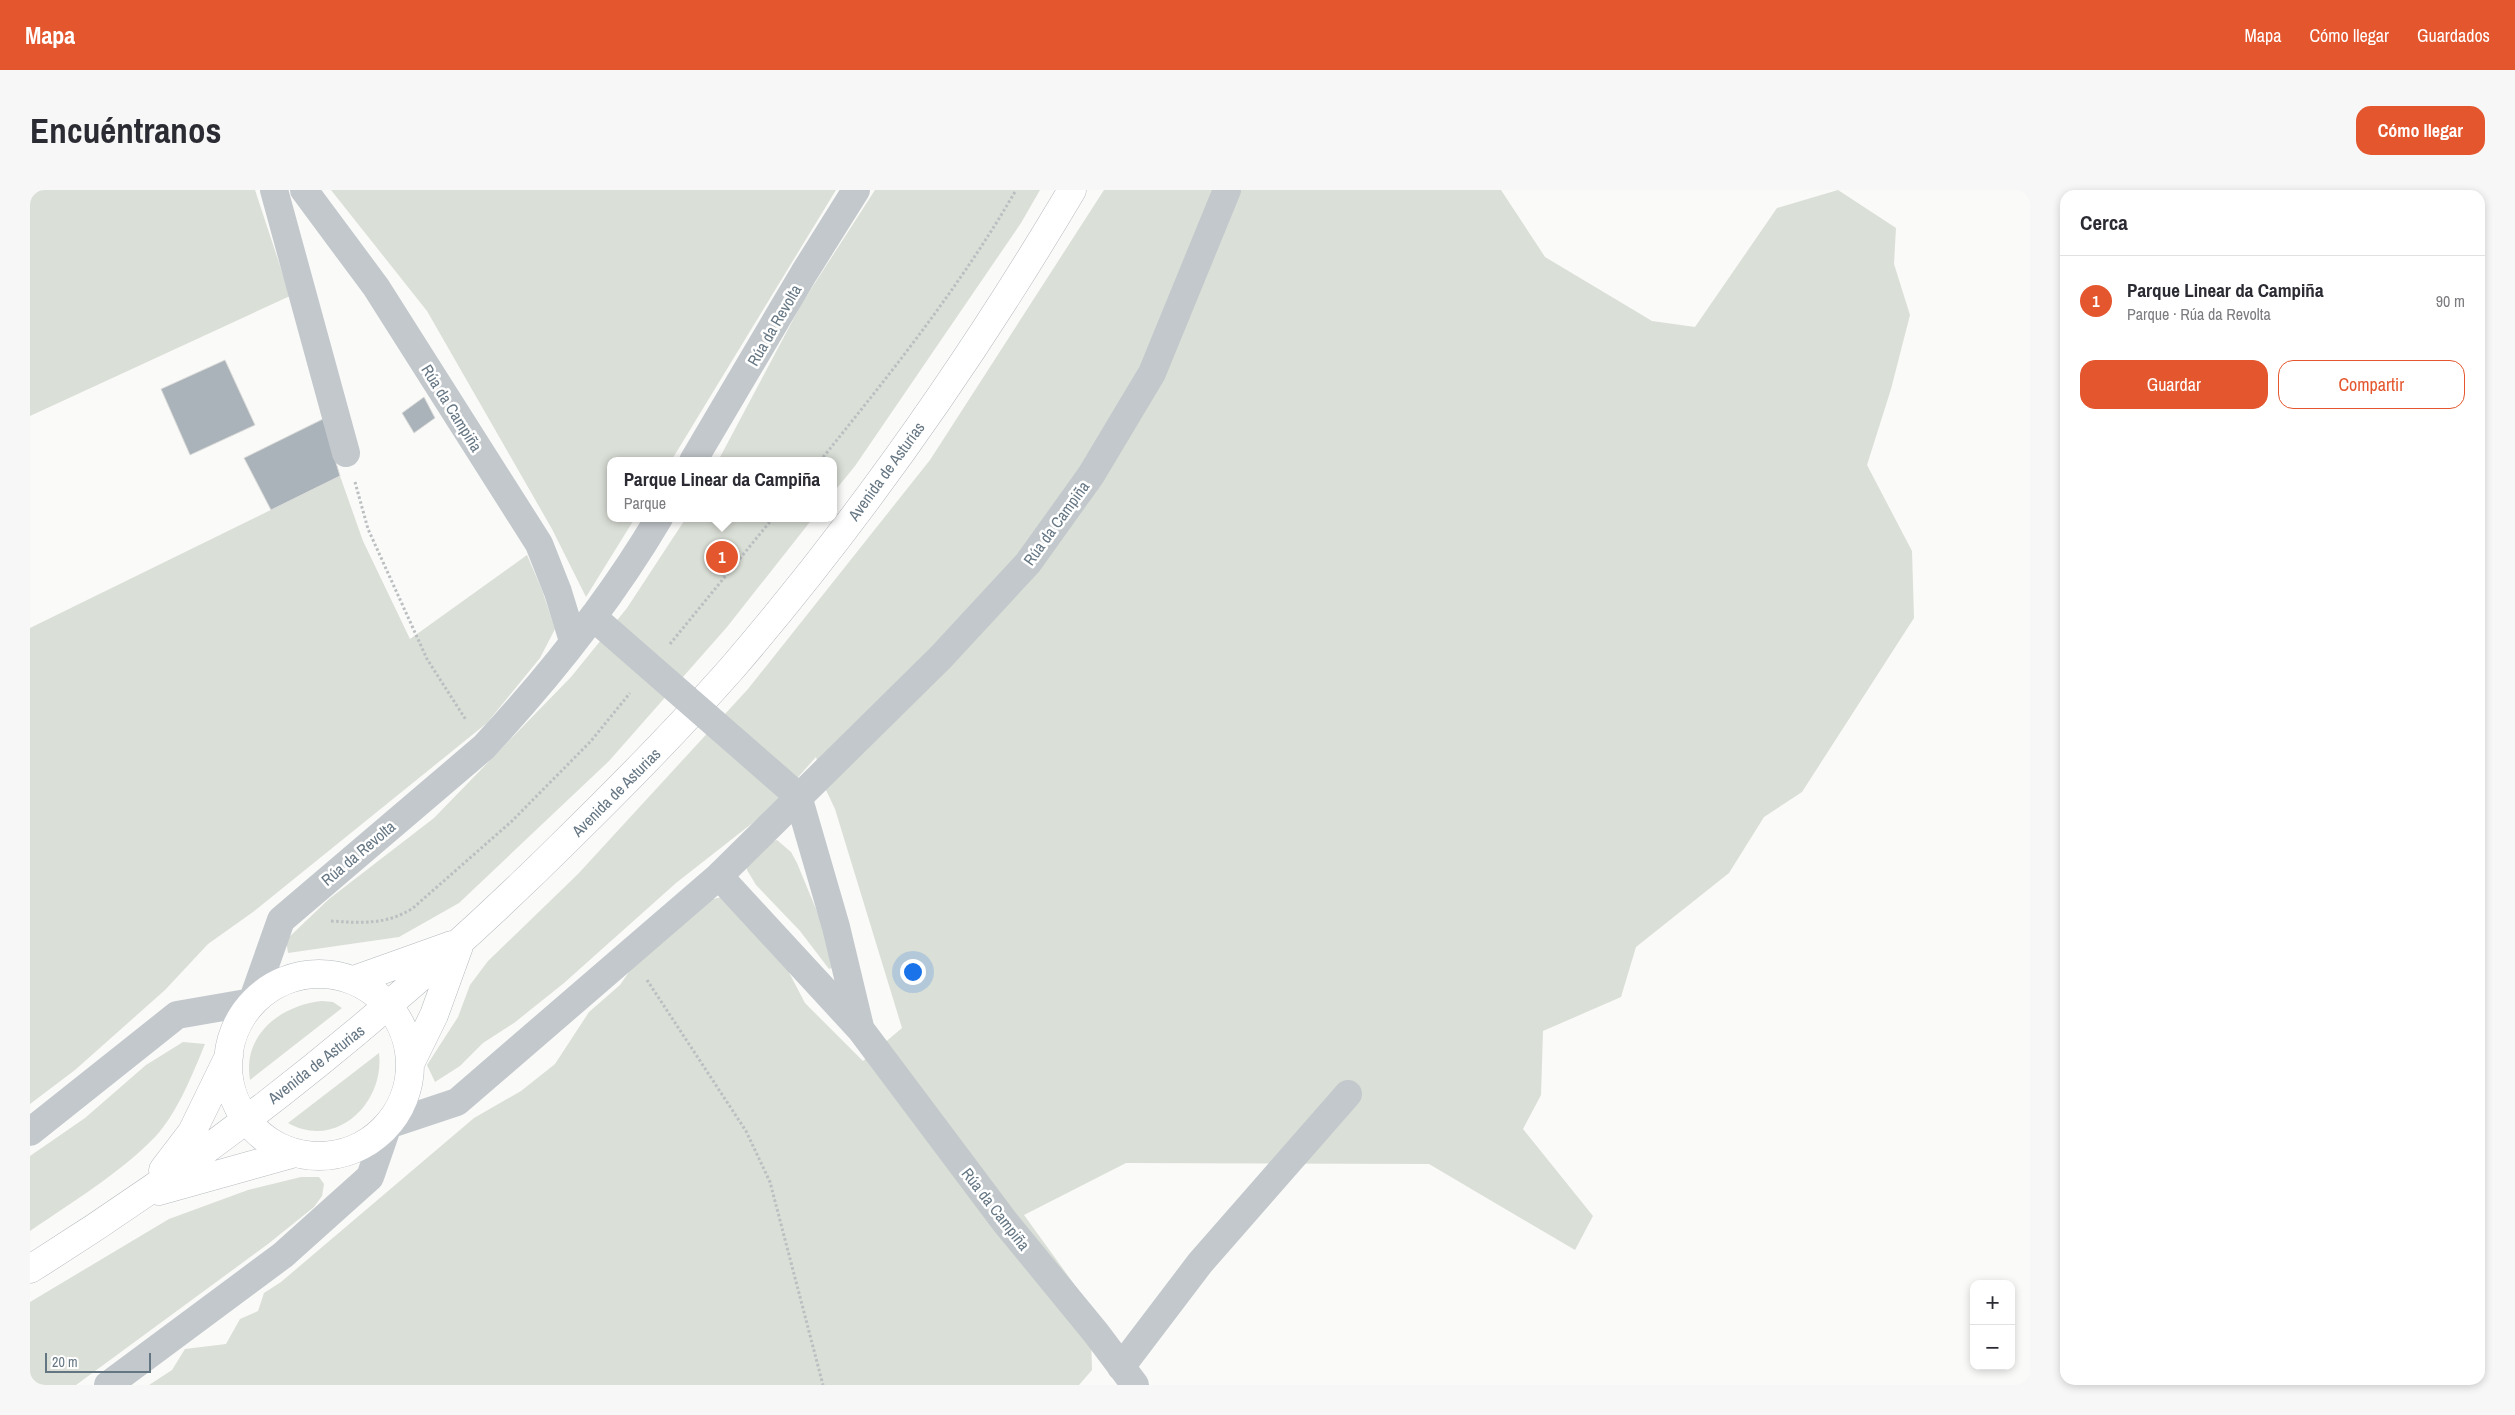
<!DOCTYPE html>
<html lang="es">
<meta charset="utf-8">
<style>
body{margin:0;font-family:"Archivo Narrow",sans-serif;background:#f7f7f7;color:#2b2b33}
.controls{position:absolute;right:15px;bottom:15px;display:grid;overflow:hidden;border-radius:10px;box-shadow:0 2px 8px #0003}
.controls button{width:45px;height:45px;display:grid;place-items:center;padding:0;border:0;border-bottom:1px solid #e1e1e2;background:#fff;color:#2b2b33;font:25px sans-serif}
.scale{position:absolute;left:15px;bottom:12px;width:106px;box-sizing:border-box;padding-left:5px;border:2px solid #657683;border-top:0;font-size:14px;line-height:18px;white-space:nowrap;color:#657683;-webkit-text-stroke:4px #fff;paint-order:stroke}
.you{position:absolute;left:882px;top:781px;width:18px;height:18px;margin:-12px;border:4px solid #fff;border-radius:50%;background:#1a73e8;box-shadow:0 0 0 8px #1a73e833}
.badge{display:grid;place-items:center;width:32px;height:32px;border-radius:50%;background:#e4572e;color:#fff;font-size:16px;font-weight:700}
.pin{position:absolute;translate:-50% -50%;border:2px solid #fff;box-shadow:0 1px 5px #0006}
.popup{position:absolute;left:577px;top:267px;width:230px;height:65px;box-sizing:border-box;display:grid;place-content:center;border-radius:10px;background:#fff;filter:drop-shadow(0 1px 4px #0005);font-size:16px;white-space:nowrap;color:#7c7c81}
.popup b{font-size:19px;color:#2b2b33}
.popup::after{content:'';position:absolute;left:50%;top:100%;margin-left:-10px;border:10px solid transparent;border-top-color:#fff}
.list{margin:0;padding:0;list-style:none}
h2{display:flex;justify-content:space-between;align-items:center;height:65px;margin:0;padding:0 20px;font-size:21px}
h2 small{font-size:16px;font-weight:400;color:#7c7c81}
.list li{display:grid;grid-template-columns:32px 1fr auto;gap:15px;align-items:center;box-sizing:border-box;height:90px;padding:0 20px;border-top:1px solid #e1e1e2}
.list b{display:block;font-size:19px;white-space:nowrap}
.list p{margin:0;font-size:16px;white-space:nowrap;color:#7c7c81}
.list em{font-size:16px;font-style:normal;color:#7c7c81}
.actions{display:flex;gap:10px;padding:15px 20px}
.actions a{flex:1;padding:11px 0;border:1px solid #e4572e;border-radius:15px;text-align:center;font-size:18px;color:#e4572e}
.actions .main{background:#e4572e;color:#fff}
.map{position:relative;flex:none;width:2000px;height:1195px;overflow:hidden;border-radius:15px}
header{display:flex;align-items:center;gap:30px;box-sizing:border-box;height:70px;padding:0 25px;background:#e4572e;color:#fff}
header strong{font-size:24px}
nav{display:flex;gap:28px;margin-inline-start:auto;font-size:18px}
.intro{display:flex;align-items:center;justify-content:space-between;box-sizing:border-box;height:120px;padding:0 30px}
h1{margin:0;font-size:35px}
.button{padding:12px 22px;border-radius:15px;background:#e4572e;color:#fff;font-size:18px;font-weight:700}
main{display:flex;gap:30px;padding:0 30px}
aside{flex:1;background:#fff;border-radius:15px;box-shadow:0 2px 8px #0003}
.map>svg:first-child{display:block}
.green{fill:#dadfd7}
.building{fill:#aab3b9;stroke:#dcdcda}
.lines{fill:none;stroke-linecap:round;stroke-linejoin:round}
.major-casing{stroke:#b5babe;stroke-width:29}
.path{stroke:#bbbfc2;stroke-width:3;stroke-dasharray:2.5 2.5;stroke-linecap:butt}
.minor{stroke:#c3c8cc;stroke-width:28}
.major{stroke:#fff;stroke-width:28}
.minor-bridge{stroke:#c3c8cc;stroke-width:28}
.labels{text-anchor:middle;stroke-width:5;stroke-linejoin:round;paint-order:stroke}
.street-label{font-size:16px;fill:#657683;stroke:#fff}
</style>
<header>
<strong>Mapa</strong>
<nav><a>Mapa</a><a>Cómo llegar</a><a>Guardados</a></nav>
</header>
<div class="intro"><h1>Encuéntranos</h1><a class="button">Cómo llegar</a></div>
<main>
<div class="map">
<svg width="2000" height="1195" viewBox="0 0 2000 1195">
<rect width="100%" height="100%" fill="#fafaf8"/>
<path class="green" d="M0 0H225L260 106 0 226Z
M301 0H806L641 271H581V328H605L556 407 522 339 397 121Z
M845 0H1010L991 33 825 276 803 303V271H688L772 113Z
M1074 0H1471L1515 67 1622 131 1665 137 1747 18 1808 0 1866 38 1864 74 1880 125 1861 199 1837 275 1882 361 1884 428 1772 602 1734 627 1699 683 1606 757 1591 807 1513 841 1511 905 1493 939 1563 1026 1545 1060 1399 974 1096 973 994 1025 1060 1116 1062 1180 1049 1195H119L142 1180 155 1159 196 1154 210 1129 228 1121 234 1103 251 1092 444 928 491 901 525 874 559 822 590 795 601 779 674 711 692 707 753 771 775 813 833 871 872 838 805 619 795 598 786 567 739 620 646 693 534 793 484 833 453 853 430 876 405 892 397 875 428 827 440 795 458 771 548 684 718 499 900 270Z
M310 286 333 351 380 449 497 365 512 400 525 439 510 468 457 533 223 722 178 754 135 800 45 880 0 914V438Z
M656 328H783L697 437 579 571 429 713 369 747 258 763 256 750 299 709 404 628 541 487 597 418Z
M747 650 761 662 767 673 807 770 805 777 799 779 770 741 726 695 717 680V670L736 653Z
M292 811 303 812 312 818 220 890C212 844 252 815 292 811Z
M153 852 175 854C163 883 147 924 125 947 89 984 42 1012 0 1041V966L55 928 116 875Z
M349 863C355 913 306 960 258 933Z
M271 987H289L294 994 292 1006 284 1017 238 1054 46 1195H0V1112L139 1029 218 1000Z"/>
<path class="building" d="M195 170 225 235 160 265 131 199Z
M394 207 405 228 384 243 372 223Z
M293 229 310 286 241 320 214 268Z"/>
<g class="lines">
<g class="major-casing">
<path id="major" d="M198 875a91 91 0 1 1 182 0a91 91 0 1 1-182 0Z
M324 790 422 755
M381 872 404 825 429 756
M133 980 162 942 199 866
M129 1001 265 963
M0 1079C196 957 376 810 540 647 596 592 651 536 703 477 830 329 943 167 1042 0"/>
</g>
<path class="path" d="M790 271C860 184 930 97 986 0
M325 292 338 339 397 469 436 530
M640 454 743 328
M301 731C331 733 357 735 383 718L482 631 561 551 600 503
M617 790 716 941 740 992 793 1195"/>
<path class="minor" d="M244 0 316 263
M274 0 346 97 509 354 528 402 543 451
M663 271 774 83 826 0
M768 606 806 737 830 837
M689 686 831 840 975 1032 1066 1143 1105 1195
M0 942 147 825 222 812 251 730 454 557C519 487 580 411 629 328
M1091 1177 1170 1073 1318 904
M78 1195 253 1065 340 987 358 935 427 912 689 686 911 467 998 373 1061 285 1122 183 1197 0"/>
<use href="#major" class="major"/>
<path class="minor-bridge" d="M563 427 768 606"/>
</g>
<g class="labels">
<g class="street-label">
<text transform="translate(744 135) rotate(-60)" y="6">Rúa da Revolta</text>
<text transform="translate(422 218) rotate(58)" y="6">Rúa da Campiña</text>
<text transform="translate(856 281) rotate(-54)" y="6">Avenida de Asturias</text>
<text transform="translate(1026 333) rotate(-54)" y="6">Rúa da Campiña</text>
<text transform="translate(586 602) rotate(-45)" y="6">Avenida de Asturias</text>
<text transform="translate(328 663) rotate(-40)" y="6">Rúa da Revolta</text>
<text transform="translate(286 874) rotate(-38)" y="6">Avenida de Asturias</text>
<text transform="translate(966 1019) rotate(52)" y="6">Rúa da Campiña</text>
</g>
</g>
</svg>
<div class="controls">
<button>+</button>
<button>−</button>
</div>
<div class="scale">20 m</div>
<div class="you"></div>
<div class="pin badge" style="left:692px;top:367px">1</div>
<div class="popup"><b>Parque Linear da Campiña</b>Parque</div>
</div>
<aside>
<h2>Cerca<small></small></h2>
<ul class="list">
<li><span class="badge">1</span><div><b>Parque Linear da Campiña</b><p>Parque · Rúa da Revolta</p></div><em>90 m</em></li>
</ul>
<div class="actions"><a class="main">Guardar</a><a>Compartir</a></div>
</aside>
</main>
